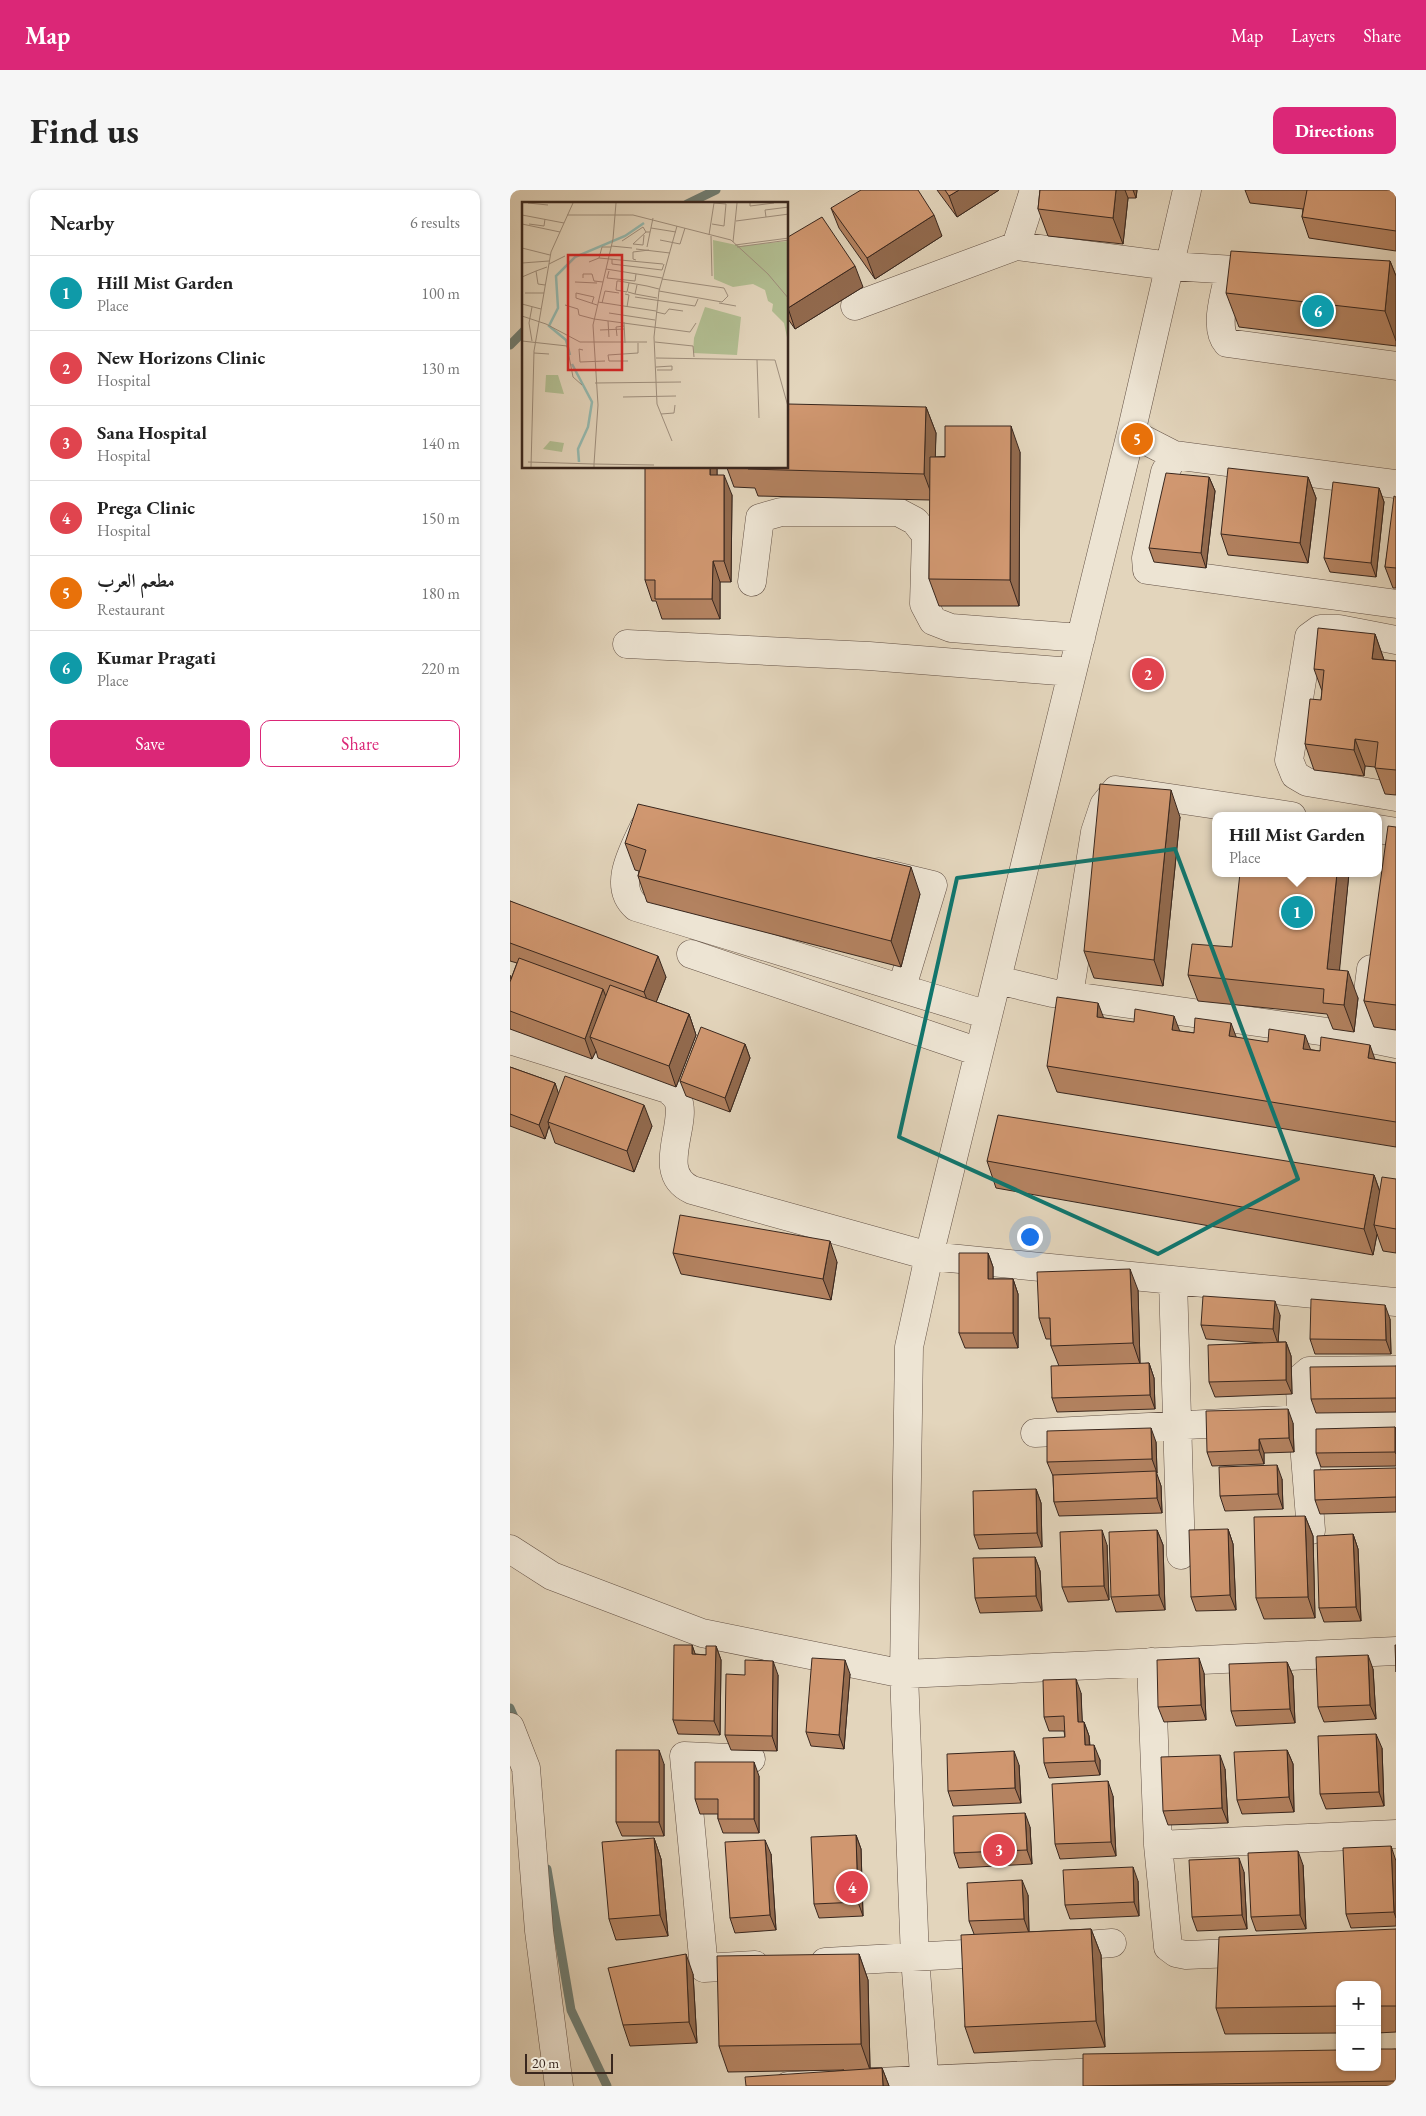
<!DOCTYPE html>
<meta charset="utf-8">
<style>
body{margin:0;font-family:"EB Garamond",Amiri,serif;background:#f6f6f6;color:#222}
.controls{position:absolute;right:15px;bottom:15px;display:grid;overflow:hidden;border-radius:10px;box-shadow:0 1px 4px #0004}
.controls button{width:45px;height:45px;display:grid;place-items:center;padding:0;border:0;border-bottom:1px solid #e0e0e0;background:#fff;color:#222;font:25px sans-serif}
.scale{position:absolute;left:15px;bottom:12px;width:88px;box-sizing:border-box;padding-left:5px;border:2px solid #39271e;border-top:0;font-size:14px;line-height:18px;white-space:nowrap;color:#39271e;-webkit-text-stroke:4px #ede4d3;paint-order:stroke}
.you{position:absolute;left:519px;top:1046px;width:18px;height:18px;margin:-12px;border:4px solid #fff;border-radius:50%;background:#1a73e8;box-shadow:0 0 0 8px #1a73e833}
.badge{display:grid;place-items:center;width:32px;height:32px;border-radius:50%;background:#db2777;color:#fff;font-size:16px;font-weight:700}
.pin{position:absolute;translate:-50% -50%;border:2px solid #fff;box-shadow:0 1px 5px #0006}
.popup{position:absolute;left:702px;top:622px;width:170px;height:65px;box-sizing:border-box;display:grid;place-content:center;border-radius:10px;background:#fff;filter:drop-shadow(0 1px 4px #0005);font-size:16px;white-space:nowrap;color:#767676}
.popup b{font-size:19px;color:#222}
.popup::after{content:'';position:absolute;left:50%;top:100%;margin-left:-10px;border:10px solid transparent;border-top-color:#fff}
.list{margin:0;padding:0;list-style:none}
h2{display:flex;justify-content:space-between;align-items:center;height:65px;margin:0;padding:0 20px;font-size:21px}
h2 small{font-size:16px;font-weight:400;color:#767676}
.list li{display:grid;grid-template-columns:32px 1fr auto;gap:15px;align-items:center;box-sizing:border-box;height:75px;padding:0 20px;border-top:1px solid #e0e0e0}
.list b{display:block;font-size:19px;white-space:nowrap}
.list p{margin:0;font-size:16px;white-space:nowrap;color:#767676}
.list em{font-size:16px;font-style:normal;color:#767676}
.actions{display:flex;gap:10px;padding:15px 20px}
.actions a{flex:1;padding:11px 0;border:1px solid #db2777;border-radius:10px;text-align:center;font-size:18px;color:#db2777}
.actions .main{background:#db2777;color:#fff}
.map{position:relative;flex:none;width:886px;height:1896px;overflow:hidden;border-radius:10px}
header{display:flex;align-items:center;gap:30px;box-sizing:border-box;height:70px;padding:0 25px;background:#db2777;color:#fff}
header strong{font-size:24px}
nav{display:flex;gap:28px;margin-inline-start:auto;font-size:18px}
.intro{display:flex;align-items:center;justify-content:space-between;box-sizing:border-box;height:120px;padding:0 30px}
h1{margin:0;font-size:35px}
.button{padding:12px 22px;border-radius:10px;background:#db2777;color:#fff;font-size:18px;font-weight:700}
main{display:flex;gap:30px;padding:0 30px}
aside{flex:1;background:#fff;border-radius:10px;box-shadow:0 1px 4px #0004}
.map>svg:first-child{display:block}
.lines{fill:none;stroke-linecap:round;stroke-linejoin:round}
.stream{stroke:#707f75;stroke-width:9}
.minor-casing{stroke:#645246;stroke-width:29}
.minor{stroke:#ede4d3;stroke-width:28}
.wall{fill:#b38260;stroke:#39271e}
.shaded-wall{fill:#926a4e;stroke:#39271e}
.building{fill:#d09770;stroke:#39271e}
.marked{fill:none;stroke:#0f766e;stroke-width:4;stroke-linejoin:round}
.inset-river{fill:none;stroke:#95b9af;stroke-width:2.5}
.inset-road{fill:none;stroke:#9f8f7d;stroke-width:1}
.view{fill:#d62828;fill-opacity:0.15;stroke:#d62828;stroke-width:2.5}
.inset-edge{fill:none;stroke:#39271e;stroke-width:2.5}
</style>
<header>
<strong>Map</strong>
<nav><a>Map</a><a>Layers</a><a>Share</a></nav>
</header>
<div class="intro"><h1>Find us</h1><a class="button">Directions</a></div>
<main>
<aside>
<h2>Nearby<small>6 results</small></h2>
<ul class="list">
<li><span class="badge" style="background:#0f9aa8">1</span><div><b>Hill Mist Garden</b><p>Place</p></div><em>100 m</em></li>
<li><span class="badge" style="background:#e0444e">2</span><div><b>New Horizons Clinic</b><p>Hospital</p></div><em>130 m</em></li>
<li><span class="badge" style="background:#e0444e">3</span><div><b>Sana Hospital</b><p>Hospital</p></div><em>140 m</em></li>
<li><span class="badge" style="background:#e0444e">4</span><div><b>Prega Clinic</b><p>Hospital</p></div><em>150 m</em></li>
<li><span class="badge" style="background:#e8710a">5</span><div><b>مطعم العرب</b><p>Restaurant</p></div><em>180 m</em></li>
<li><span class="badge" style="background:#0f9aa8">6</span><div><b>Kumar Pragati</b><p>Place</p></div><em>220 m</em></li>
</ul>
<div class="actions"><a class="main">Save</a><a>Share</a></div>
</aside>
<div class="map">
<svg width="886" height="1896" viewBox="0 0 886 1896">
<rect width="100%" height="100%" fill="#e3d5bc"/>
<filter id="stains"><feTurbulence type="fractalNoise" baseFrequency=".004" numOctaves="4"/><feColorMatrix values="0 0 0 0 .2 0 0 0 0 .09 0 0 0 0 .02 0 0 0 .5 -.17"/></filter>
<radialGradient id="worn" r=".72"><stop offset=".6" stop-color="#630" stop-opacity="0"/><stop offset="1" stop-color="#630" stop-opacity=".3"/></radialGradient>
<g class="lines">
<path class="stream" d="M177 14 206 0
M0 155 14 141
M0 1518 7 1534
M37 1679 61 1820 97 1896"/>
<g class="minor-casing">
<path id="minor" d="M506 56 524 0
M720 80C716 100 703 137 717 153L886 176
M345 116 506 56 660 76 757 82
M621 243 664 265 886 294
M664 265 655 282 636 368 637 380 886 414
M242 392 250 328 271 322H388L405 331 416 345 414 414 423 431 441 438 571 448
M886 450 829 439H810L799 447 779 570 785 585 797 592 886 607
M117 454 359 466 562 482
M138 634 134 637C123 661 102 696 126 717L478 825
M868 639 886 642
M369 682 423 695 392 797
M181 764 469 862
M487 790 542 803 852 847 886 854
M559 805 585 642 594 615 606 600 782 626
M852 847 861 779
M0 850 157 899C161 902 166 906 168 910 178 935 144 983 182 1000L419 1066 886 1112
M663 1090 671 1365
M525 1243 792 1229H886
M801 1340 792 1229 790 1200 792 1187 799 1181 886 1180
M0 1359 42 1386 192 1443 394 1484 886 1461
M641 1472 648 1655
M0 1537 16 1578 29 1741 49 1896
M241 1569 174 1566 194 1778 245 1775
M550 1757 602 1753
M747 1762 676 1765 666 1763 658 1757 648 1655 886 1644
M315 1772 489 1762
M278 1896 611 1881
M415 1896 405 1768 394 1484 399 1157 419 1066 621 243 677 0"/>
</g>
<use href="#minor" class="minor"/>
</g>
<path class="wall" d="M427 0H489L447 27Z
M530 0H627L626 8H618L613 54 538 46 528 19Z
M735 0H886V61L799 48 792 27 793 19 740 13Z
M321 18 432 46 365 89 329 38Z
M278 47 353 97 285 139 278 129Z
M880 71 886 86V156L729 137 716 103Z
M416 217 426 243 425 267 510 262 509 416H429L419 389 420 310 248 306 245 298 224 297 217 278H278Z
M207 278V285L222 305 221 392H210V429H152L146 411H142L135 390Z
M699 287 705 301 696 378 644 372 639 358Z
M798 287 806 308 798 373 718 365 711 344Z
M869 298 874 312 866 387 820 382 814 368Z
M886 307V398H883L875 377Z
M865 444 874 470 886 471V605L875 604 865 577 855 576 854 586 804 580 795 554 811 510 812 501 804 479Z
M670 627 653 796 584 788 574 761Z
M886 637V840L864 837 854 811Z
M115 653 410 704 391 777 137 712 128 686 129 681 125 680Z
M839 683 829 780 848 808 844 842 823 839 817 824 688 811 678 785Z
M0 711 156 787 146 812 179 824 186 845 166 897 88 868 86 861 82 869 0 839V785L1 789 7 773 0 771Z
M594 828 669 841 726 848 886 873V957L547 902 537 876Z
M235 854 240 868 220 922 176 906 170 891Z
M0 877 45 893 48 904 142 936 124 982 45 953 39 936 35 949 0 936Z
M477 971 864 985 870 1002 886 989V1063L873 1061 867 1044 863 1065 486 998Z
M163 1063 327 1072 321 1110 171 1084Z
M478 1063 483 1077V1089H503L508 1104V1158H455L449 1143Z
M628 1100 630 1174 639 1173 644 1188 645 1219 547 1222 542 1208 549 1176 541 1156V1149H536L529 1128Z
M770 1125 768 1152H776L781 1166 782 1204 705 1207 699 1192 753 1153 696 1149 691 1135Z
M880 1129 881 1164H805L800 1149Z
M886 1176V1222L806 1223 801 1209Z
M783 1233 784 1262 754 1263V1274L702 1276 697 1262Z
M885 1237 886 1240V1276L811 1277 806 1263Z
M646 1252 647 1283H646L651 1296 652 1323 549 1326 544 1312 543 1286 537 1272Z
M886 1278V1322L810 1324 805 1310Z
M772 1289 773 1319 715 1321 710 1306Z
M526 1299 531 1313 532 1357 469 1359 464 1345Z
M795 1326 803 1346 805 1428 754 1429 746 1408Z
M718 1339 723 1354 726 1420 686 1421 681 1407Z
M647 1340 653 1355 655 1420 606 1422 601 1407Z
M843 1344 848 1359 851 1431 814 1432 809 1418Z
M597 1355 599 1410 558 1412 552 1397Z
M525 1367 530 1381 532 1421 470 1423 465 1408Z
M182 1455 185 1464 196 1465 206 1456 211 1470 210 1545 168 1544 163 1530Z
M777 1472 783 1486 785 1533 726 1536 721 1521Z
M863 1479 866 1529 814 1532 808 1517Z
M694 1483 696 1530 654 1532 648 1517Z
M340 1484 334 1559 301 1556 296 1542Z
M268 1485 267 1561 221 1560 215 1545Z
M571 1503 572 1532H574L579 1546 580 1555 590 1570V1585L539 1588 534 1573 555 1547 554 1541H539L534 1527Z
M872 1558 874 1616 816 1619 810 1604Z
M777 1560 783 1574 784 1622 732 1624 727 1610Z
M154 1574V1646H112L106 1632Z
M509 1575 511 1613 443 1616 438 1601Z
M715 1579 718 1633 658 1635 653 1621Z
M249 1586V1643H213L208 1629V1624H190L185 1609Z
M603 1606 606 1666 550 1669 545 1654Z
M520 1637 522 1674 449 1678 444 1663Z
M346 1645 351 1659 353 1726 309 1728 304 1714Z
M144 1648 151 1669 158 1746 106 1750 99 1729Z
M261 1664 266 1740 225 1743 220 1728Z
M886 1671V1736L841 1738 836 1724Z
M793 1675 796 1739 746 1741 741 1727Z
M734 1682 737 1739 687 1741 682 1727Z
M628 1691 629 1726 560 1729 555 1715Z
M518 1705 519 1742 581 1739 591 1765 595 1857 464 1863 455 1837 464 1744 459 1731Z
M886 1739V1842L867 1843V1795H830V1843L715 1844 706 1818Z
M349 1764 358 1790 360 1878H372L379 1896H236L334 1880 218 1882 209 1856Z
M183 1784 187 1853 120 1856 113 1835Z
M886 1859V1896H573Z"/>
<path class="shaded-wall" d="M449 0H489L447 27 439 6Z
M606 0H615L618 8 613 54 603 28Z
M623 0H627L626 8Z
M424 25 432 46 365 89 357 68Z
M880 71 886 86V151L875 121Z
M345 76 353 97 285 139 278 118Z
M416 217 426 243 424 311 414 284Z
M501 236 510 262 509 416 500 390Z
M200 278H207V305L200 285Z
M214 285 222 305 221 392 214 371Z
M699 287 705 301 696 378 691 363Z
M798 287 806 308 798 373 790 353Z
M869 298 874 312 866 387 861 373Z
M203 371 210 392V429L202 409Z
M865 444 874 470 862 469Z
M845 549 855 576 854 586 844 560Z
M661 600 670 627 653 796 644 770Z
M401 677 410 704 391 777 381 751Z
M827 683H839L827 806 817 779Z
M148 766 156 787 142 823 134 802Z
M838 781 848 808 844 842 834 815Z
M93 799 101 820 80 847 86 861 82 869 75 849Z
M588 813 598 839 587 827Z
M179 824 186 845 166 897 159 876Z
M664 826 674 852 662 840Z
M721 833 731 860 719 846Z
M795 845 805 871 793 859Z
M235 854 240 868 220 922 215 908Z
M860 855 869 881 858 868Z
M45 893 50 908 38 932 39 936 35 949 29 935Z
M134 915 142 936 124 982 117 961Z
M864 985 873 1011 864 1035 867 1044 863 1065 854 1039Z
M320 1051 327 1072 321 1110 313 1089Z
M478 1063 483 1077V1104L478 1089Z
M620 1079 628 1100 630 1174 623 1153Z
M503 1089 508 1104V1158L503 1143Z
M765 1111 770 1125 768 1154 763 1139Z
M875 1115 880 1129 881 1164 876 1150Z
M776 1152 781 1166 782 1204 776 1190Z
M639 1173 644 1188 645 1219 640 1205Z
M778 1219 783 1233 784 1262 779 1248Z
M885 1237 886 1240V1264L885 1262Z
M641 1238 646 1252 647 1283 642 1269Z
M749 1249 754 1263V1274L749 1260Z
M767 1275 772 1289 773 1319 768 1304Z
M646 1281 651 1296 652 1323 647 1308Z
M526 1299 531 1313 532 1357 527 1343Z
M795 1326 803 1346 805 1428 798 1407Z
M718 1339 723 1354 726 1420 720 1405Z
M592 1340 597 1355 599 1410 594 1396Z
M647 1340 653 1355 655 1420 649 1405Z
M843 1344 848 1359 851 1431 846 1417Z
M525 1367 530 1381 532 1421 526 1406Z
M182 1455 187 1469 182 1464Z
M206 1456 211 1470 210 1545 204 1531Z
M858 1465 863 1479 866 1529 860 1515Z
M689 1468 694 1483 696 1530 691 1515Z
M335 1470 340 1484 334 1559 329 1545Z
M263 1471 268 1485 267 1561 262 1546Z
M777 1472 783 1486 785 1533 780 1519Z
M566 1489 571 1503 573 1547 568 1532Z
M574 1532 579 1546 580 1570 575 1555Z
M866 1544 872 1558 874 1616 869 1602Z
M584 1555 590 1570V1585L585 1571Z
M149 1560 154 1574V1646L149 1632Z
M777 1560 783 1574 784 1622 779 1607Z
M504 1561 509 1575 511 1613 505 1598Z
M710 1565 715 1579 718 1633 712 1618Z
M244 1572 249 1586V1643L244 1629Z
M598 1591 603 1606 606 1666 601 1652Z
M515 1623 520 1637 522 1674 517 1660Z
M346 1645 351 1659 353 1726 348 1712Z
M144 1648 151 1669 158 1746 150 1725Z
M255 1650 261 1664 266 1740 260 1725Z
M881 1656 886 1671V1728L884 1722Z
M788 1661 793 1675 796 1739 790 1725Z
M729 1668 734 1682 737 1739 732 1725Z
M623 1677 628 1691 629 1726 624 1712Z
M512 1690 518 1705 519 1743 514 1729Z
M581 1739 591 1765 595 1857 586 1831Z
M176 1764 183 1784 187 1853 179 1832Z
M349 1764 358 1790 360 1880 351 1854Z
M372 1878 379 1896H373Z"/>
<path class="building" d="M351 0H408L424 25 357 68 321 18Z
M435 0H449L439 6Z
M530 0H606L603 28 528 19Z
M797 0H886V41L792 27Z
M312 27 345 76 278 118V47Z
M721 61 880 71 875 121 716 103Z
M278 214 416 217 414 284 238 279V278H278Z
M435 236H501L500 390 419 389 420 267H435Z
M135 278H200V285H214V371H203L202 409H145V390H135Z
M718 278 798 287 790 353 711 344Z
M656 283 699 287 691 363 639 358Z
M823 292 869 298 861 373 814 368Z
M884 306 886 307V378L875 377Z
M808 438 865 444 862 469 886 471V580L865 578 868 552 845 549 844 560 795 554 800 509 811 510 814 480 804 479Z
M590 594 661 600 644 770 574 761Z
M128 614 401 677 381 751 128 686 136 660 115 653Z
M878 636 886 637V815L854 811Z
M730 683H827L817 779 838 781 834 815 813 813 814 799 678 785 682 754 722 757Z
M0 711 148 766 134 802 0 753Z
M9 768 93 799 75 849 0 821V792Z
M100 795 179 824 159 876 80 847Z
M547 807 588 813 587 827 624 832 625 819 664 826 662 840 684 843 685 828 721 833 719 846 758 852 759 839 795 845 793 859 810 861 811 847 860 855 858 868 886 873V932L537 876Z
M191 837 235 854 215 908 170 891Z
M0 877 45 893 29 935 0 924Z
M55 886 134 915 117 961 38 932Z
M488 925 864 985 854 1039 477 971Z
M872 987 886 989V1039L864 1035Z
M170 1025 320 1051 313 1089 163 1063Z
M449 1063H478V1089H503V1143H449Z
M620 1079 623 1153 541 1156 540 1128H529L527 1082Z
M693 1106 765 1111 763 1139 691 1135Z
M801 1109 875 1115 876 1150 800 1149Z
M776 1152V1190L699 1192 698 1155Z
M639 1173 640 1205 542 1208 541 1176Z
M886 1176V1208L801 1209 800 1177Z
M778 1219 779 1248 749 1249V1260L697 1262 696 1221Z
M885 1237V1262L806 1263V1239Z
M641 1238 642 1269 537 1272V1241Z
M767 1275 768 1304 710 1306 709 1277Z
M886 1278V1307L805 1310 804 1280Z
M646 1281 647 1308 544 1312 543 1285Z
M526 1299 527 1343 464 1345 463 1301Z
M795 1326 798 1407 746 1408 744 1327Z
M718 1339 720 1405 681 1407 679 1340Z
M592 1340 594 1396 552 1397 550 1342Z
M647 1340 649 1405 601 1407 599 1342Z
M843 1344 846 1417 809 1418 807 1346Z
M525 1367 526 1406 465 1408 463 1368Z
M164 1455H182V1464L196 1465V1456H206L204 1531 163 1530Z
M885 1455H886V1482Z
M858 1465 860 1515 808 1517 806 1467Z
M302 1468 335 1470 329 1545 296 1542Z
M689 1468 691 1515 648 1517 647 1470Z
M235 1470 263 1471 262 1546 215 1545 216 1484 235 1485Z
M777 1472 780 1519 721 1521 719 1474Z
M566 1489 568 1532H574L575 1555H584L585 1571 534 1573 533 1548 555 1547 554 1526 534 1527 533 1490Z
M866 1544 869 1602 810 1604 808 1546Z
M106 1560H149V1632H106Z
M777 1560 779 1607 727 1610 724 1562Z
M504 1561 505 1598 438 1601 437 1564Z
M710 1565 712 1618 653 1621 651 1567Z
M185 1572H244V1629H208V1609H185Z
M598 1591 601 1652 545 1654 542 1594Z
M515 1623 517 1660 444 1663 443 1626Z
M346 1645 348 1712 304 1714 301 1647Z
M144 1648 150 1725 99 1729 92 1652Z
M255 1650 260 1725 220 1728 215 1652Z
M881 1656 884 1722 836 1724 833 1658Z
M788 1661 790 1725 741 1727 738 1663Z
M729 1668 732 1725 682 1727 679 1670Z
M623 1677 624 1712 555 1715 553 1680Z
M512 1690 514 1729 459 1731 457 1693Z
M581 1739 586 1831 455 1837 451 1745Z
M886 1739V1816H867V1795H830V1816L706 1818 709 1747Z
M176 1764 179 1832 113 1835 98 1778Z
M349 1764 351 1854 209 1856 207 1766Z
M867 1859H886V1891L573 1896V1864L830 1860V1877H867Z
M372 1878 373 1896H236L235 1887Z"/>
<path class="marked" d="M665 659 788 989 648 1064 389 947 447 688Z"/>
<g transform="translate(12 12)">
<rect width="266" height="266" fill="#e3d5bc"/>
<path d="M191 38 219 44 266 39V140L262 121 250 109 251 102 246 99 243 88 231 82 211 85 192 77ZM183 105 219 115 215 153 171 151 172 136ZM24 173H36L42 192 23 190ZM28 239 42 241 40 250 21 247Z" fill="#b2be92"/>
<path class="inset-river" d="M48 153 44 138 27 124 36 106 34 74 53 55 103 34 122 21M50 162 70 200 66 225 56 247 57 260"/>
<path class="inset-road" d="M6 1 26 3M228 1V4L252 1M0 13 42 21M45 13H111L209 38 246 72 267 97M244 15 243 8 267 5M214 19 267 12M0 22 38 30M7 22 22 24 23 17M129 26 154 30M122 33 121 43 111 42 124 30H128M187 33 192 1 204 2 202 24 190 22M189 34 190 74M138 38 158 42 163 26M100 39 121 25 124 30M211 40 215 1M213 43 267 36M89 44 110 46M125 45 131 16M215 45 267 38M0 46 28 53M114 47 148 51M77 56 80 45H89M90 57V62L140 68 142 62M114 58 111 57V50L127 48M67 60 77 56 141 62M0 61 27 59M27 62 43 54M84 67 140 76M87 69 85 76 113 79 114 72M0 75 14 69M61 76V72H70L72 79 81 80M53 80 75 81M107 81 105 90 94 88 95 79H97L125 84 137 87M23 83 16 82 14 69 25 65M137 89 200 100 206 94 202 86 140 77M106 90 113 92 115 83M3 91H22M103 92 107 93 105 105M113 92 135 96M113 95 173 104 176 97M76 100 134 109M70 101 72 95 54 91V96L75 103M80 101 83 89 97 91M197 101 214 104M0 102 19 107M43 103 56 107 57 113 72 117 168 130 174 121M134 110 143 112 147 107 161 109M87 111 133 118M0 114 24 122 58 140H125M86 119 87 135M102 120 103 141M78 128 102 127M95 134 94 125 102 124M0 139 45 144 51 175 60 183M10 139 7 121 10 105M133 140 171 144 172 155M61 148 57 147 58 160 83 159M12 151 27 152M134 156 253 158 267 208M235 158 237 216M106 159H87L86 153 116 151V141M134 165 150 164V168H135M73 181 159 180M101 195 154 194M139 212 152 211 153 203M150 239 135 202 132 135 137 89 155 24M6 260 72 262 76 203 71 123 91 37 94 1M9 265 12 149 29 50 51 1M72 265V262L132 263"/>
<path class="view" d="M46 53H100V168H46Z"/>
<rect width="266" height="266" class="inset-edge"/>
</g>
<rect width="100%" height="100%" filter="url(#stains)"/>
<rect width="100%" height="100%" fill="url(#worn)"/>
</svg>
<div class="controls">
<button>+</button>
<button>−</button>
</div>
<div class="scale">20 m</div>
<div class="you"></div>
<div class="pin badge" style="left:787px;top:722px;background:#0f9aa8">1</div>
<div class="popup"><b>Hill Mist Garden</b>Place</div>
<div class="pin badge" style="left:638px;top:484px;background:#e0444e">2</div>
<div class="pin badge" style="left:489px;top:1660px;background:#e0444e">3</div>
<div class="pin badge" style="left:342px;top:1697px;background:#e0444e">4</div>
<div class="pin badge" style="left:627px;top:249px;background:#e8710a">5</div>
<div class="pin badge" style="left:808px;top:121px;background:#0f9aa8">6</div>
</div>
</main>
